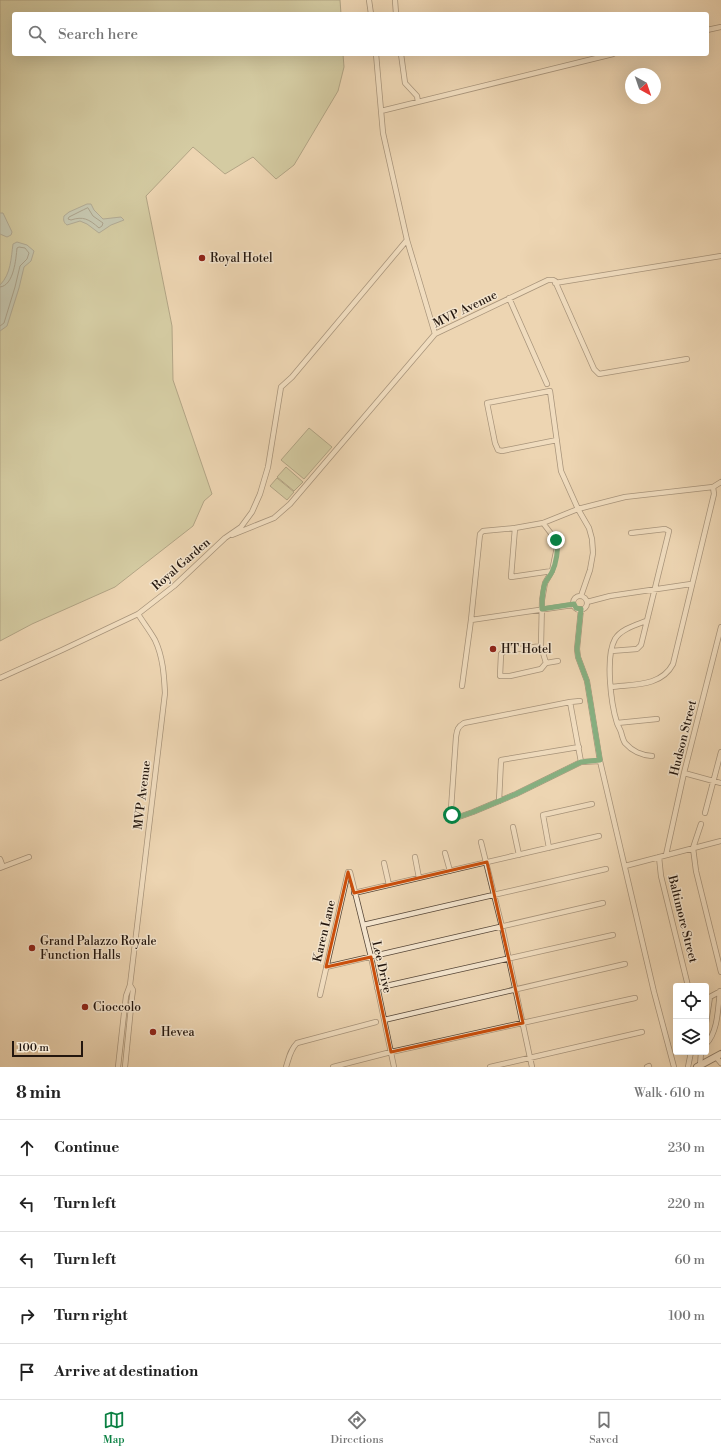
<!DOCTYPE html>
<meta charset="utf-8">
<style>
body{margin:0;font-family:"Libre Bodoni",serif;background:#f2f2f2;color:#222}
.controls{position:absolute;right:12px;bottom:12px;display:grid;overflow:hidden;border-radius:4px;box-shadow:0 4px 16px #0002}
.controls button{width:36px;height:36px;display:grid;place-items:center;padding:0;border:0;border-bottom:1px solid #e0e0e0;background:#fff;color:#222;font:20px sans-serif}
.compass{position:absolute;left:625px;top:68px;width:36px;height:36px;border-radius:50%;background:#fff;box-shadow:0 4px 16px #0002;rotate:140deg}
.scale{position:absolute;left:12px;bottom:10px;width:71px;box-sizing:border-box;padding-left:4px;border:2px solid #23160e;border-top:0;font-size:11px;line-height:14px;white-space:nowrap;color:#23160e;-webkit-text-stroke:3px #f3e4cd;paint-order:stroke}
.stop{position:absolute;width:12px;height:12px;margin:-9px;border:3px solid #0b8043;border-radius:50%;background:#fff}
.stop.end{background:#0b8043;border-color:#fff;box-shadow:0 1px 4px #0008}
.list{margin:0;padding:0;list-style:none}
h2{display:flex;justify-content:space-between;align-items:center;height:52px;margin:0;padding:0 16px;font-size:17px}
h2 small{font-size:13px;font-weight:400;color:#767676}
.list li{display:grid;grid-template-columns:26px 1fr auto;gap:12px;align-items:center;box-sizing:border-box;height:56px;padding:0 16px;border-top:1px solid #e0e0e0}
.list b{display:block;font-size:15px;white-space:nowrap}
.list em{font-size:13px;font-style:normal;color:#767676}
.icon{flex:none;width:22px;height:22px;fill:none;stroke:currentColor;stroke-width:2;stroke-linecap:round;stroke-linejoin:round}
.map{position:relative;flex:none;width:721px;height:1067px;overflow:hidden}
.search{position:absolute;background:#fff;box-shadow:0 4px 16px #0002;left:12px;right:12px;top:12px;height:44px;display:flex;align-items:center;gap:10px;box-sizing:border-box;padding:0 14px;border-radius:4px;color:#767676;font-size:15px}
.sheet{height:332px;background:#fff}
nav{display:flex;justify-content:space-around;align-items:center;box-sizing:border-box;height:56px;border-top:1px solid #e0e0e0;background:#fff;font-size:11px;color:#767676}
nav a{display:grid;justify-items:center;gap:2px}
nav .on{color:#0b8043}
.map>svg:first-child{display:block}
.green{fill:#b5be8e;stroke:#6c6a4e}
.water{fill:#99b8af;stroke:#6a776f}
.lines{fill:none;stroke-linecap:round;stroke-linejoin:round}
.shore{stroke:#5e675e;stroke-width:1}
.street-casing{stroke:#564637;stroke-width:6}
.secondary-casing{stroke:#23160e;stroke-width:8}
.street{stroke:#f3e4cd;stroke-width:4.5}
.secondary{stroke:#f3e4cd;stroke-width:6}
.route{stroke:#0b8043;stroke-width:5}
.marked{fill:none;stroke:#ca4f0c;stroke-width:3;stroke-linejoin:round}
.poi-dot{fill:#8f2418;stroke:#f3e4cd;stroke-width:1.5}
.labels{text-anchor:middle;stroke-width:3;stroke-linejoin:round;paint-order:stroke}
.poi-label{font-size:12px;fill:#23160e;stroke:#f3e4cd;text-anchor:start}
.street-label{font-size:12px;fill:#23160e;stroke:#f3e4cd}
</style>
<div class="map">
<svg width="721" height="1067" viewBox="0 0 721 1067">
<rect width="100%" height="100%" fill="#edd5b2"/>
<filter id="stains"><feTurbulence type="fractalNoise" baseFrequency=".005" numOctaves="4"/><feColorMatrix values="0 0 0 0 .2 0 0 0 0 .09 0 0 0 0 .02 0 0 0 .5 -.17"/></filter>
<radialGradient id="worn" r=".72"><stop offset=".6" stop-color="#630" stop-opacity="0"/><stop offset="1" stop-color="#630" stop-opacity=".3"/></radialGradient>
<path class="green" d="M0 0H340L341 14H14V54H343L344 67 338 91 294 165 276 179 253 157 225 174 193 147 146 196 172 326 173 380 212 494 204 501 193 526 115 587 32 624 0 641Z
M309 428 332 447 304 479 281 460Z
M286 467 303 482 294 491 277 477Z
M277 478 294 492 287 500 270 486Z"/>
<path class="water" d="M87 204H91L94 210 103 219 121 217 124 220 111 225 99 233 87 224 80 221 67 225C64 223 63 220 64 216L69 212Z
M0 213H3L12 232 11 235 7 237 0 234Z
M17 242 27 245 34 251 31 261 24 267 19 288 7 326 0 331V285C11 274 11 258 13 244Z"/>
<g class="lines">
<path class="shore" d="M88 208 93 216 103 223 102 226 99 228C89 219 83 216 71 220L68 219 69 217 83 210Z
M0 287C14 286 16 258 17 248L19 247 25 248 29 253 27 259 20 266 15 287 4 323 0 326"/>
<g class="street-casing">
<path id="street" d="M369 0 371 14
M395 0 396 14
M707 30 721 27
M376 54 383 133 407 240 435 334
M401 54 405 83 417 96 418 102
M381 111 613 54
M555 283 721 256
M509 298 547 384
M557 440 502 451 498 450 495 443 487 403 550 391 561 471 578 509 589 528 592 539 593 553 590 570 581 596
M713 487 721 482
M515 528 511 577 552 571
M232 535 274 518 290 504 435 334 548 280H553L555 281 594 369 599 374 687 359
M573 603a7 7 0 1 1 14 0a7 7 0 1 1-14 0Z
M587 602 610 596 691 584
M581 609 577 649 578 657 587 681 600 761 654 992 674 1067
M471 620 573 605
M646 621C636 625 621 629 615 639 605 657 611 704 617 723 618 726 620 729 621 732 622 736 623 740 625 743 633 752 641 755 652 756
M541 646 505 651 501 654 500 676H510L541 669 546 663 541 646 542 600 545 583 552 571 557 547 556 540 543 523
M611 651 637 649 641 645 669 531 665 529 631 533
M546 663 558 661
M0 678 62 650 138 614 174 586 225 538 241 527 252 512 260 494 268 467 281 387 292 377 407 240
M462 686 471 620 480 534 483 531 515 528 543 523 578 509 625 497 713 487 714 494 673 664C661 687 633 684 611 687
M580 701 570 702 464 723C457 727 457 731 456 737L451 809 452 817 456 818 473 812 516 794 581 762 600 761
M570 702 581 762
M617 723 657 719
M684 773 721 783
M499 801 501 760 579 747
M705 813 721 752
M701 824 693 848 696 871 721 972
M513 827 519 855
M481 842 502 927 532 1067
M549 848 543 815 592 804
M445 853 450 871
M666 855 684 773 721 627
M415 857 419 878
M659 857 661 876 688 986
M0 859 3 867
M384 863 389 885
M625 866 721 841
M0 868 29 857
M354 893 599 836
M363 925 606 869
M326 967 603 903
M377 988 613 935
M320 995 348 872H350L371 957 394 1067
M706 999 721 991
M384 1020 625 964
M706 1023 710 997
M706 1044C718 1032 718 1008 720 991
M716 1057 721 1063
M700 1066 701 1052
M118 1067 126 996 130 985 165 693C164 675 163 657 155 640 150 631 143 622 138 614
M125 1067 132 997 133 990 130 985
M286 1067C289 1058 290 1050 297 1043L376 1022
M333 1067 391 1052 635 998
M490 1067 642 1032
M647 1067 649 1066
M688 1067 691 1052"/>
</g>
<g class="secondary-casing">
<path id="secondary" d="M697 1067 721 1054"/>
</g>
<use href="#street" class="street"/>
<use href="#secondary" class="secondary"/>
</g>
<g class="lines">
<path class="route" d="M452 815V817L456 818 473 812 516 794 581 762 600 760 587 681 578 657 577 649 581 609 576 608 574 604 542 609C542 600 542 591 545 583 547 579 550 576 552 572 556 564 559 549 556 540"/>
</g>
<path d="M0 0H721V1067H0ZM487 862 523 1023 391 1052 371 957 326 967 348 872 354 893Z" fill="#edd5b2" fill-opacity=".55" fill-rule="evenodd"/>
<path class="marked" d="M487 862 523 1023 391 1052 371 957 326 967 348 872 354 893Z"/>
<g class="poi-dot">
<circle cx="202" cy="258" r="4"/>
<circle cx="493" cy="649" r="4"/>
<circle cx="32" cy="948" r="4"/>
<circle cx="85" cy="1007" r="4"/>
<circle cx="153" cy="1032" r="4"/>
</g>
<g class="labels">
<g class="poi-label">
<text x="210" y="262">Royal Hotel</text>
<text x="501" y="653">HT Hotel</text>
<text x="40" y="945">Grand Palazzo Royale<tspan x="40" dy="14">Function Halls</tspan></text>
<text x="93" y="1011">Cioccolo</text>
<text x="161" y="1036">Hevea</text>
</g>
<g class="street-label">
<text transform="translate(465 309) rotate(-26)" y="4">MVP Avenue</text>
<text transform="translate(181 564) rotate(-41)" y="4">Royal Garden</text>
<text transform="translate(683 738) rotate(-76)" y="4">Hudson Street</text>
<text transform="translate(142 795) rotate(-83)" y="4">MVP Avenue</text>
<text transform="translate(683 919) rotate(76)" y="4">Baltimore Street</text>
<text transform="translate(324 931) rotate(-77)" y="4">Karen Lane</text>
<text transform="translate(382 967) rotate(77)" y="4">Lee Drive</text>
</g>
</g>
<rect width="100%" height="100%" filter="url(#stains)"/>
<rect width="100%" height="100%" fill="url(#worn)"/>
</svg>
<div class="controls">
<button><svg class="icon" aria-label="locate" viewBox="0 0 24 24"><circle cx="12" cy="12" r="6"/><path d="M12 2v4M12 18v4M2 12h4M18 12h4"/></svg></button>
<button><svg class="icon" aria-label="layers" viewBox="0 0 24 24"><path d="M12 4l9 5-9 5-9-5zM3 14l9 5 9-5"/></svg></button>
</div>
<svg class="compass" viewBox="-18 -18 36 36"><path d="M0-13l5 13h-10z" fill="#e53935"/><path d="M0 13l5-13h-10z" fill="#767676"/></svg>
<div class="scale">100 m</div>
<div class="stop" style="left:452px;top:815px"></div>
<div class="stop end" style="left:556px;top:540px"></div>
<div class="search"><svg class="icon" aria-label="search" viewBox="0 0 24 24"><circle cx="10" cy="10" r="6"/><path d="M15 15l6 6"/></svg>Search here</div>
</div>
<section class="sheet">
<h2>8 min<small>Walk · 610 m</small></h2>
<ul class="list">
<li><svg class="icon" aria-label="ahead" viewBox="0 0 24 24"><path d="M12 20V5M6 11l6-6 6 6"/></svg><div><b>Continue</b></div><em>230 m</em></li>
<li><svg class="icon" aria-label="left" viewBox="0 0 24 24"><path d="M17 20v-9H6M10 6l-5 5 5 5"/></svg><div><b>Turn left</b></div><em>220 m</em></li>
<li><svg class="icon" aria-label="left" viewBox="0 0 24 24"><path d="M17 20v-9H6M10 6l-5 5 5 5"/></svg><div><b>Turn left</b></div><em>60 m</em></li>
<li><svg class="icon" aria-label="right" viewBox="0 0 24 24"><path d="M7 20v-9h11M14 6l5 5-5 5"/></svg><div><b>Turn right</b></div><em>100 m</em></li>
<li><svg class="icon" aria-label="arrive" viewBox="0 0 24 24"><path d="M6 21V4h12l-3 4 3 4H6"/></svg><div><b>Arrive at destination</b></div></li>
</ul>
</section>
<nav>
<a class="on"><svg class="icon" aria-label="map" viewBox="0 0 24 24"><path d="M3 6l6-2 6 2 6-2v14l-6 2-6-2-6 2zM9 4v14M15 6v14"/></svg>Map</a>
<a><svg class="icon" aria-label="directions" viewBox="0 0 24 24"><path d="M12 3l9 9-9 9-9-9zM9 14v-3h6M13 9l2 2-2 2"/></svg>Directions</a>
<a><svg class="icon" aria-label="saved" viewBox="0 0 24 24"><path d="M7 4h10v16l-5-4-5 4z"/></svg>Saved</a>
</nav>
